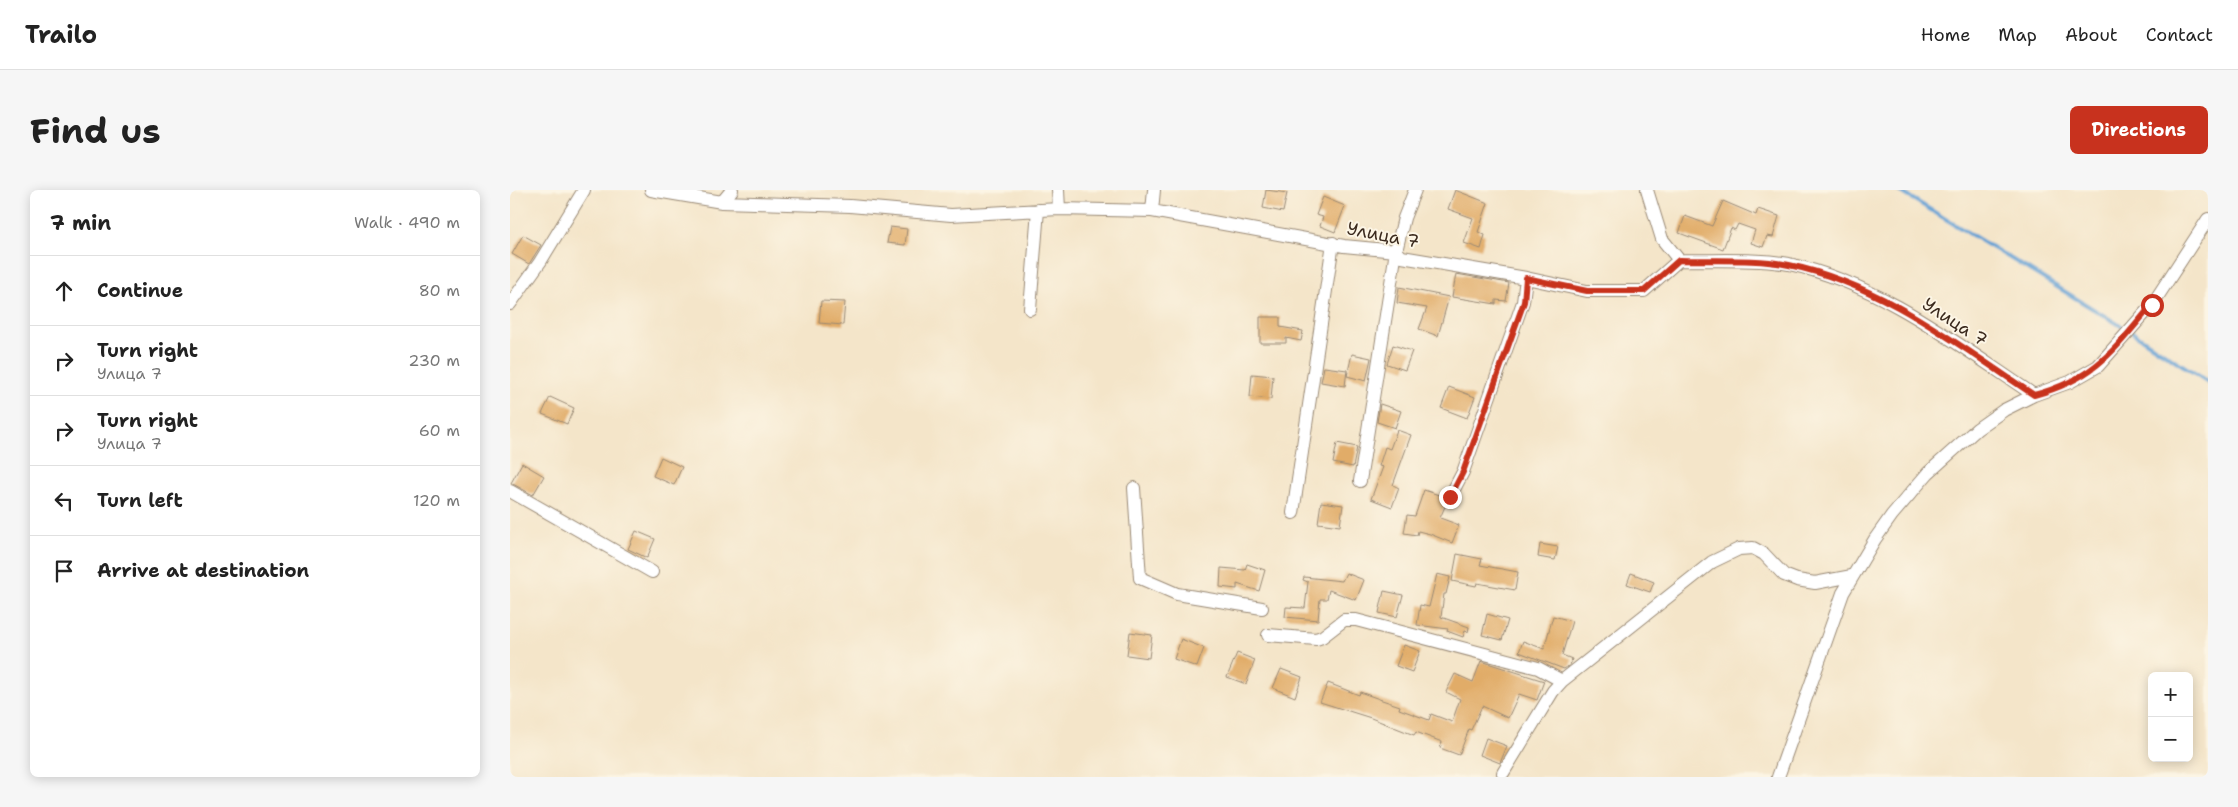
<!DOCTYPE html>
<meta charset="utf-8">
<style>
body{margin:0;font-family:"Shantell Sans",sans-serif;background:#f6f6f6;color:#222}
.controls{position:absolute;right:15px;bottom:15px;display:grid;overflow:hidden;border-radius:8px;box-shadow:0 2px 12px #0003}
.controls button{width:45px;height:45px;display:grid;place-items:center;padding:0;border:0;border-bottom:1px solid #e0e0e0;background:#fff;color:#222;font:25px sans-serif}
.stop{position:absolute;width:15px;height:15px;margin:-11px;border:4px solid #c8321e;border-radius:50%;background:#fff}
.stop.end{background:#c8321e;border-color:#fff;box-shadow:0 1px 5px #0008}
.list{margin:0;padding:0;list-style:none}
h2{display:flex;justify-content:space-between;align-items:center;height:65px;margin:0;padding:0 20px;font-size:21px}
h2 small{font-size:16px;font-weight:400;color:#767676}
.list li{display:grid;grid-template-columns:32px 1fr auto;gap:15px;align-items:center;box-sizing:border-box;height:70px;padding:0 20px;border-top:1px solid #e0e0e0}
.list b{display:block;font-size:19px;white-space:nowrap}
.list p{margin:0;font-size:16px;white-space:nowrap;color:#767676}
.list em{font-size:16px;font-style:normal;color:#767676}
.icon{flex:none;width:28px;height:28px;fill:none;stroke:currentColor;stroke-width:2;stroke-linecap:round;stroke-linejoin:round}
.map{position:relative;flex:none;width:1698px;height:587px;overflow:hidden;border-radius:8px}
header{display:flex;align-items:center;gap:30px;box-sizing:border-box;height:70px;padding:0 25px;background:#fff;border-bottom:1px solid #e0e0e0}
header strong{font-size:24px}
nav{display:flex;gap:28px;margin-inline-start:auto;font-size:18px}
.intro{display:flex;align-items:center;justify-content:space-between;box-sizing:border-box;height:120px;padding:0 30px}
h1{margin:0;font-size:35px}
.button{padding:12px 22px;border-radius:8px;background:#c8321e;color:#fff;font-size:18px;font-weight:700}
main{display:flex;gap:30px;padding:0 30px}
aside{flex:1;background:#fff;border-radius:8px;box-shadow:0 2px 12px #0003}
.map>svg:first-child{display:block}
.lines{fill:none;stroke-linecap:round;stroke-linejoin:round}
.stream{stroke:#63a0d4;stroke-width:4}
.building{fill:#e1ac67}
.minor-casing{stroke:#988874;stroke-width:14}
.minor{stroke:#fff;stroke-width:12}
.route{stroke:#c8321e;stroke-width:6}
.labels{text-anchor:middle;stroke-width:4;stroke-linejoin:round;paint-order:stroke}
.street-label{font-size:18px;fill:#3b2a1e;stroke:#fcf5e5}
</style>
<header>
<strong>Trailo</strong>
<nav><a>Home</a><a>Map</a><a>About</a><a>Contact</a></nav>
</header>
<div class="intro"><h1>Find us</h1><a class="button">Directions</a></div>
<main>
<aside>
<h2>7 min<small>Walk · 490 m</small></h2>
<ul class="list">
<li><svg class="icon" aria-label="ahead" viewBox="0 0 24 24"><path d="M12 20V5M6 11l6-6 6 6"/></svg><div><b>Continue</b></div><em>80 m</em></li>
<li><svg class="icon" aria-label="right" viewBox="0 0 24 24"><path d="M7 20v-9h11M14 6l5 5-5 5"/></svg><div><b>Turn right</b><p>Улица 7</p></div><em>230 m</em></li>
<li><svg class="icon" aria-label="right" viewBox="0 0 24 24"><path d="M7 20v-9h11M14 6l5 5-5 5"/></svg><div><b>Turn right</b><p>Улица 7</p></div><em>60 m</em></li>
<li><svg class="icon" aria-label="left" viewBox="0 0 24 24"><path d="M17 20v-9H6M10 6l-5 5 5 5"/></svg><div><b>Turn left</b></div><em>120 m</em></li>
<li><svg class="icon" aria-label="arrive" viewBox="0 0 24 24"><path d="M6 21V4h12l-3 4 3 4H6"/></svg><div><b>Arrive at destination</b></div></li>
</ul>
</aside>
<div class="map">
<svg width="1698" height="587" viewBox="0 0 1698 587">
<rect width="100%" height="100%" fill="#fcf5e5"/>
<filter id="ink" filterUnits="userSpaceOnUse"><feTurbulence type="fractalNoise" baseFrequency=".02" numOctaves="2"/><feDisplacementMap in="SourceGraphic" scale="10" xChannelSelector="R" yChannelSelector="G"/><feConvolveMatrix kernelMatrix="1 2 1 2 8 2 1 2 1" color-interpolation-filters="sRGB"/></filter>
<filter id="wash" filterUnits="userSpaceOnUse"><feTurbulence type="fractalNoise" baseFrequency=".0096" numOctaves="4" result="noise"/><feDisplacementMap in="SourceGraphic" scale="20" xChannelSelector="R" yChannelSelector="G"/><feGaussianBlur stdDeviation="1.12" result="paint"/><feColorMatrix in="noise" values="0 0 0 0 0 0 0 0 0 0 0 0 0 0 0 0 0 1.4 0 .05"/><feComposite in="paint" operator="in"/></filter>
<g filter="url(#wash)">
<rect width="100%" height="100%" fill="#f4e5c9"/>
<g class="lines">
<path class="stream" d="M1388 0 1616 139
M1622 142 1698 192"/>
</g>
<g id="blocks">
<path class="building" d="M756 0 777 3 773 22 753 18Z
M945 0 978 13 968 42 975 45 971 59 954 53 963 28 938 19Z
M813 7 835 16 825 42 810 36 813 27 806 25Z
M1213 11 1246 25 1248 19 1269 26 1263 47 1257 46 1253 57 1241 53 1245 40 1228 34 1225 40 1221 38 1213 59 1169 43 1175 26 1202 36Z
M380 37 397 39 395 55 377 53Z
M13 45 31 55 19 74 2 64Z
M946 84 999 93 996 111 986 110V114L942 107Z
M889 97 939 107 928 146 909 139 917 118 887 113Z
M311 111 335 112 333 135 309 133Z
M750 127H770V137L793 141 791 151 776 148V153H750Z
M883 155 902 161 895 180 877 174Z
M842 164 861 168 856 191 837 186Z
M814 177 837 180 835 196 811 192Z
M742 184 763 186 761 209 740 207Z
M939 197 965 207 957 228 931 218Z
M40 207 64 218 57 234 32 224Z
M870 214 891 221 885 238 867 232Z
M887 240 901 245 883 295 889 298 882 317 861 309 873 277 869 276 875 257 880 259Z
M827 253 847 257 843 277 823 273Z
M151 267 172 277 164 295 143 286Z
M12 273 34 286 23 305 1 293Z
M914 300 932 306 936 314 930 328 949 335 942 353 920 344 908 341 907 345 894 343 897 325 905 326Z
M811 312 833 315 830 336 808 333Z
M126 341 145 349 137 368 118 359Z
M1030 354 1048 357 1045 370 1028 367Z
M947 364 972 369 970 375 1008 382 1005 400 967 393 966 396 942 391Z
M737 374 755 380 749 401 727 394V399L710 397 711 378 735 380Z
M836 383 854 390 846 410 819 400 817 409H810L808 430 775 427 776 417 795 418 798 392 793 390 794 387 832 391Z
M1121 383 1144 392 1140 402 1117 394Z
M927 384 940 387 936 404H934L931 427 959 437 958 442 955 441 953 447 937 441 938 439 907 435 910 415 919 417Z
M874 401 893 405 887 427 869 423Z
M977 424 998 430 992 450 972 445Z
M1043 426 1062 431 1052 465 1062 469 1060 475 1054 479 1009 462 1013 451 1034 459Z
M620 442 642 445 639 468 617 465Z
M671 449 694 458 687 477 664 469Z
M894 455 910 461 902 482 886 476Z
M727 463 745 470 736 494 717 487Z
M971 471 1034 491 1027 510 1009 504 998 528 972 516 961 540 959 539 949 565 930 558 932 552 906 542 904 545 861 528 810 512 818 493 849 505 850 502 872 510 890 516 889 519 919 530 921 524 942 532 950 509 936 502 945 484 963 492Z
M771 479 792 487 785 507 763 498Z
M976 548 997 556 990 573 970 565Z"/>
</g>
</g>
<g filter="url(#ink)">
<use href="#blocks" fill-opacity="0" stroke="#988874" stroke-width="1"/>
<g class="lines">
<g class="minor-casing">
<path id="minor" d="M141 0 212 12 340 16 441 25 549 19 642 21 834 56 886 61 892 67 1016 88 1077 101H1134L1169 70C1202 71 1247 68 1279 74 1371 94 1447 154 1524 205
M548 0 549 19
M1137 0 1152 49 1169 70
M212 12 222 0
M642 21 644 0
M0 114 30 72 74 0
M520 119 528 20
M850 291 886 61 894 28 905 0
M624 298 630 388 667 404 752 418
M0 301 142 382
M940 307 953 282 1013 112 1016 88
M783 323 823 53
M758 445 806 449 812 447 834 430H846L1028 478 1052 491
M993 583 1043 501 1052 491 1202 372 1229 359 1243 358 1254 364 1274 385 1287 390 1305 393 1342 386
M1268 587 1333 403 1365 349 1382 325 1418 283 1467 239 1494 220 1524 205 1560 192 1588 176 1642 115 1698 29"/>
</g>
<use href="#minor" class="minor"/>
</g>
</g>
<g class="lines" filter="url(#ink)">
<path class="route" d="M940 307 953 282 1014 112 1016 88 1077 101H1134L1169 70C1203 71 1247 68 1279 75 1371 94 1447 154 1524 205 1585 189 1604 160 1642 115"/>
</g>
<g class="labels">
<g class="street-label">
<text transform="translate(873 45) rotate(11)" y="6">Улица 7</text>
<text transform="translate(1445 132) rotate(33)" y="6">Улица 7</text>
</g>
</g>
</svg>
<div class="controls">
<button>+</button>
<button>−</button>
</div>
<div class="stop" style="left:1642px;top:115px"></div>
<div class="stop end" style="left:940px;top:307px"></div>
</div>
</main>
